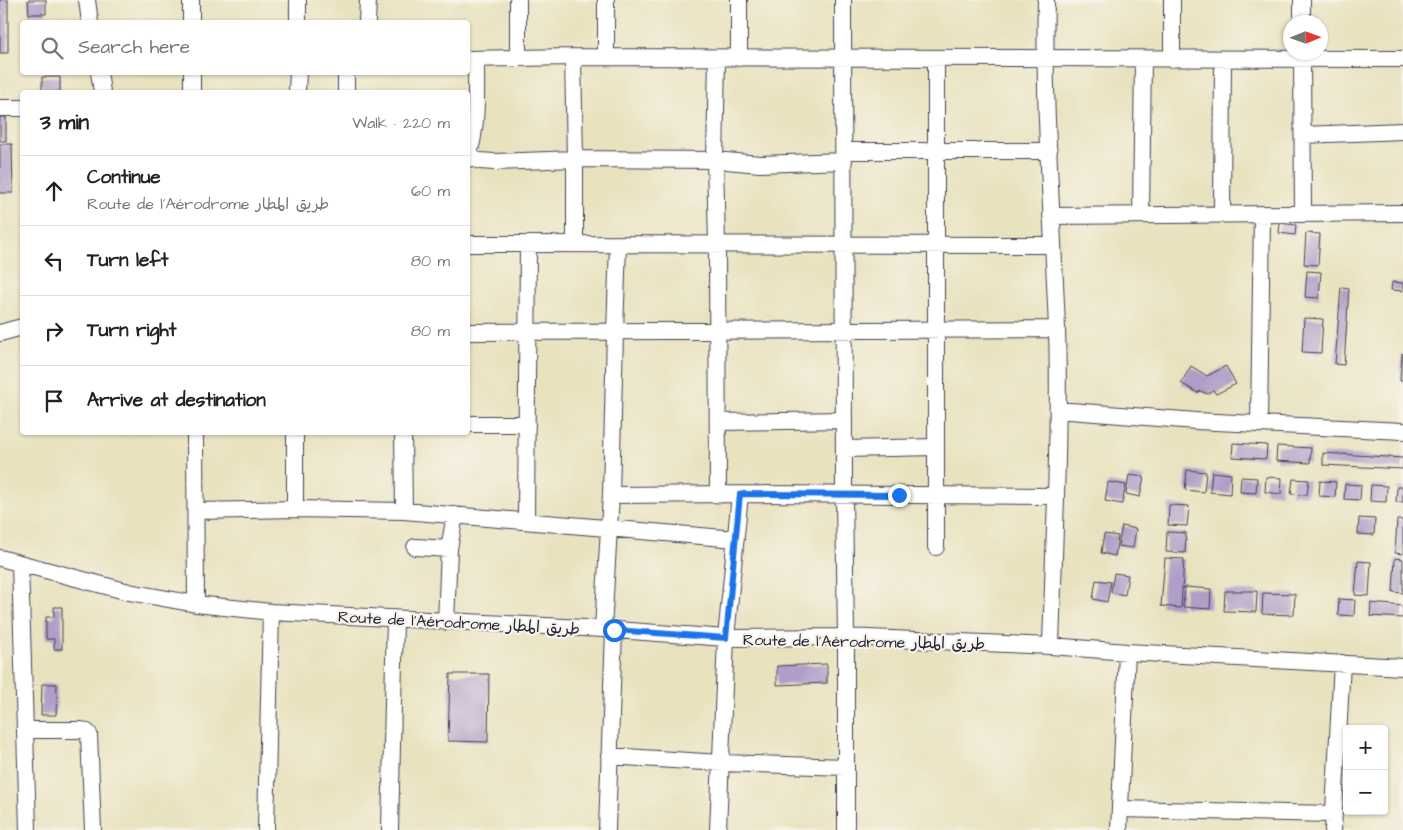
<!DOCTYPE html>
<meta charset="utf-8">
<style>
body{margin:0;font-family:"Architects Daughter","Playpen Sans Arabic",sans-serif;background:#f2f2f2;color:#222}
.controls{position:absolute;right:15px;bottom:15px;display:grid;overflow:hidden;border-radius:5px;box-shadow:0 1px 4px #0004}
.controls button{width:45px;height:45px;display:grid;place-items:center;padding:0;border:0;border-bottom:1px solid #e0e0e0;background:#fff;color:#222;font:25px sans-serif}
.compass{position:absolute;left:1283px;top:15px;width:45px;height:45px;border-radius:50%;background:#fff;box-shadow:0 1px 4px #0004;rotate:89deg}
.stop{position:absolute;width:15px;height:15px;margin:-11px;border:4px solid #1a73e8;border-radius:50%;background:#fff}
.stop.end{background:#1a73e8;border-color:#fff;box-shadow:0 1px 5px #0008}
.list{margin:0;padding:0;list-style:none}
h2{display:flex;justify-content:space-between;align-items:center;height:65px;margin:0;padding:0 20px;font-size:21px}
h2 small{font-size:16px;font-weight:400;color:#767676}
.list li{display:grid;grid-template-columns:32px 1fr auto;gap:15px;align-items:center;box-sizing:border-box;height:70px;padding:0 20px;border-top:1px solid #e0e0e0}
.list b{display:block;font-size:19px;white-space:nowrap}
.list p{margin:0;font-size:16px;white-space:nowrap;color:#767676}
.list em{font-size:16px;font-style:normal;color:#767676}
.icon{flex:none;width:28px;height:28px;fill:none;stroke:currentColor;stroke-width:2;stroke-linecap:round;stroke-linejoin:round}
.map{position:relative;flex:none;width:1403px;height:830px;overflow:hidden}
.search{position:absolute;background:#fff;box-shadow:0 1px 4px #0004;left:20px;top:20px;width:450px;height:55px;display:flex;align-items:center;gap:12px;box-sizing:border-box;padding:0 18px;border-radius:5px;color:#767676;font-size:19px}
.panel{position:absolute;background:#fff;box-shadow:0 1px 4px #0004;left:20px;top:90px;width:450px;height:345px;border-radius:5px}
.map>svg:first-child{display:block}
.building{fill:#b09ec8}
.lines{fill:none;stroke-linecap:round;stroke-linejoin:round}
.minor-casing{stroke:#403f4f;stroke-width:18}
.minor{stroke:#fff;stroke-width:16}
.route{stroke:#1a73e8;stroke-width:6}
.labels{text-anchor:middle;stroke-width:4.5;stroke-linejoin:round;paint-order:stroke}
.street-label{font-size:16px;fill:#22223b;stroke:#f7f3e8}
</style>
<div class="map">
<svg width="1403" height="830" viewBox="0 0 1403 830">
<rect width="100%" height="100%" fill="#f7f3e8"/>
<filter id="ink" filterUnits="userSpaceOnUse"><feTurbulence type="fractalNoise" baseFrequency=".02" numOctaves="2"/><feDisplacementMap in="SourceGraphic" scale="10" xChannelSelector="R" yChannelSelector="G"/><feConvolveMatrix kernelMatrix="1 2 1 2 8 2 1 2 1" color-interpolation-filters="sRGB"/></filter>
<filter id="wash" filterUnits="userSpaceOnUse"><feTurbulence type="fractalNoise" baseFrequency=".0096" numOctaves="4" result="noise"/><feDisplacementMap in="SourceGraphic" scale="20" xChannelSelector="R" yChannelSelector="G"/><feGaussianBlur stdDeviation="1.12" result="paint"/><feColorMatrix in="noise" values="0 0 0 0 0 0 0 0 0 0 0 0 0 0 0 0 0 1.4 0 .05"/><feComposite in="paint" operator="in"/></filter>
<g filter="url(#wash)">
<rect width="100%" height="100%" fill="#e9e2bf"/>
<g id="blocks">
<path class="building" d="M0 0H8V53H0Z
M28 0H46V14H29Z
M42 77H60V92H42Z
M0 117H6V141H0Z
M0 144H12L13 193H0Z
M1280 223 1296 225 1295 235 1279 233Z
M1306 233 1320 234 1318 265 1304 264Z
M1307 271 1321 272 1319 298 1305 297Z
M1392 282 1403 283V291L1391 290Z
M1341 287 1349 288 1344 365 1335 364Z
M1304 318 1323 319 1321 353 1302 352Z
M1402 353 1403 354V381H1400Z
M1191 366 1207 376 1226 366 1236 384 1216 394 1213 390 1208 394 1200 391 1198 393 1181 383Z
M1233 443 1267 445 1266 459 1232 457Z
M1277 446 1311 448 1310 463 1276 461Z
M1323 453 1403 458V469L1323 465Z
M1187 470 1206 472 1204 492 1185 490Z
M1212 472 1231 474 1230 494 1210 492Z
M1129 475 1144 477 1140 497 1126 494Z
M1241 477 1257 478 1256 493 1240 492Z
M1266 477 1282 478 1281 494 1265 492Z
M1293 479 1309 480 1307 495 1291 494Z
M1320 481 1336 482 1335 497 1319 496Z
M1108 482 1126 485 1122 504 1105 501Z
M1345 484 1361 485 1360 500 1344 499Z
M1371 485 1387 486 1386 502 1370 501Z
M1397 487H1403V502H1396Z
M1169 505 1189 506 1187 526 1168 525Z
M1359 518 1375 519 1374 535 1358 534Z
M1397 520H1403V554L1395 553Z
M1122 526 1136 529 1133 548 1118 546Z
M1167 532 1186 533 1185 553 1166 552Z
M1104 534 1118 536 1115 556 1101 553Z
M1165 558 1184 559 1181 608 1161 606Z
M1395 558 1403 559V593L1393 592Z
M1358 561 1371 562 1369 596 1355 595Z
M1114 573 1128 575 1125 595 1111 592Z
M1096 580 1111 582 1107 602 1093 599Z
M1185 587 1211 589 1210 609 1183 607Z
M1225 591H1257L1256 612 1224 611Z
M1263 593 1295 594 1294 615 1262 614Z
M1339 599 1355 600 1354 616 1338 615Z
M1371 603 1403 606V618L1370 616Z
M54 607H62V649H54V639H46V617H54Z
M827 664V683L777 685V666Z
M450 674H489L488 742 448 741Z
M42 684H57L56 715H41Z"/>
</g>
</g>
<g filter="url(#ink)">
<use href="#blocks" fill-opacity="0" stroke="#403f4f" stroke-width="1"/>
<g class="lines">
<g class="minor-casing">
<path id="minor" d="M87 0 90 22
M191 0V22
M606 0V57
M843 0 844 495 846 637V830
M1046 0C1043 109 1053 219 1057 329 1060 435 1054 541 1051 646
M1172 0V59
M1302 0V22
M298 22V0
M367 22 368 0
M1302 52 1303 214
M573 57 575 159V244
M518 58V0
M717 58 715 160 717 245 718 494
M739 58V0
M936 58V547
M468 59 573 57 1403 59
M99 72 102 92
M192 72V92
M346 72V92
M297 92 298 72
M0 108H22
M1303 135 1403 131
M844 151H1049
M468 157 480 161 494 162 575 159 715 160 760 164 844 161
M468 158C478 125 476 93 476 59
M1222 213 1223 59
M1141 215 1143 59
M1051 216 1403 213
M468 244 1053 245
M468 332 1057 329
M0 333 22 327
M1058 410 1196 421 1403 431
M718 422 844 420
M468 424H527
M1259 424 1262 214
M195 432 196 604
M403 432 404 511
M844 449 936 447
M611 495 740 494 1056 496
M295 509V432
M196 511 295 509 404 511 736 539
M526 521 528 244
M415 547 449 549
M0 558 129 592 196 604 271 612 603 629 726 638 846 637 1051 646 1127 652 1403 667
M20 564 28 830
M446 622 449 549 455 515
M603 629 611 495 615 332 618 244
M25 730H82L87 732 89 734 93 830
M609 756 721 763 846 767
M1120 809 1333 814
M266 830 271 612
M390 830 395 619
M607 830 614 630
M718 830 726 638 740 494
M1119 830 1127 652
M1333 830 1342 663"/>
</g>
<use href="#minor" class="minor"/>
</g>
</g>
<g class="lines" filter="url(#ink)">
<path class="route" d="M614 630 726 638 740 494 899 495"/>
</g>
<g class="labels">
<g class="street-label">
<text transform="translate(459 622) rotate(3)" y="6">Route de l'Aérodrome طريق المطار</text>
<text transform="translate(864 641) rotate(1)" y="6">Route de l'Aérodrome طريق المطار</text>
</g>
</g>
</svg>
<div class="controls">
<button>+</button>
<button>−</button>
</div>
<svg class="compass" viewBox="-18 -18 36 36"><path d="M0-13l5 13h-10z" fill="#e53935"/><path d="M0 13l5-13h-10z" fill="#767676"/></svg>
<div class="stop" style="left:614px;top:630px"></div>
<div class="stop end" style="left:899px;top:495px"></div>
<div class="search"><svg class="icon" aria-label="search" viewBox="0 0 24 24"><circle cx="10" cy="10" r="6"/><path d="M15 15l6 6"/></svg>Search here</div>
<section class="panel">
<h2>3 min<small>Walk · 220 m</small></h2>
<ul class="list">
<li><svg class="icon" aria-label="ahead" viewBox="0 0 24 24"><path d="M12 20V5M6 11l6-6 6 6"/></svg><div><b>Continue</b><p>Route de l'Aérodrome طريق المطار</p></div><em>60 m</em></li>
<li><svg class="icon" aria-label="left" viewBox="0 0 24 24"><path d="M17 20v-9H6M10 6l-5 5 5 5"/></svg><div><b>Turn left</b></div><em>80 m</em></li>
<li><svg class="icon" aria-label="right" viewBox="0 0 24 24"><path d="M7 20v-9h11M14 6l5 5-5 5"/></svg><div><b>Turn right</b></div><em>80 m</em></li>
<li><svg class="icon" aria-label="arrive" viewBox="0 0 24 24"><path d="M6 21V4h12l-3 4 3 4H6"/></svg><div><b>Arrive at destination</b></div></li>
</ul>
</section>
</div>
